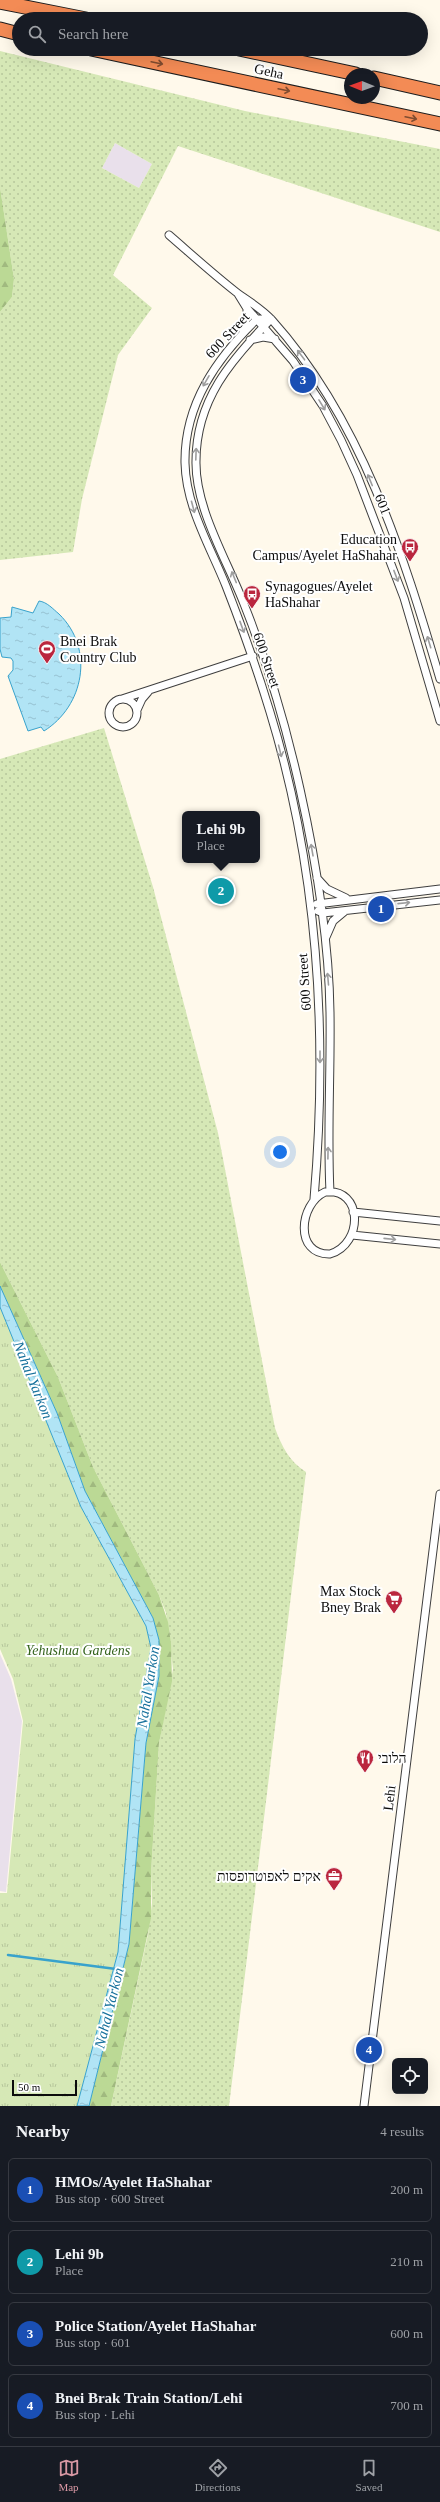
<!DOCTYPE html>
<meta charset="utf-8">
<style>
body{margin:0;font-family:"Times New Roman","Noto Sans Hebrew",serif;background:#242831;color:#f1f3f6}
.controls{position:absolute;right:12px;bottom:12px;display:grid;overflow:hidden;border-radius:6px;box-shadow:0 4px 16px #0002}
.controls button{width:36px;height:36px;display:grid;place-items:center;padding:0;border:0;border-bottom:1px solid #363941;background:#171b24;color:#f1f3f6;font:20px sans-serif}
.compass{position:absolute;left:344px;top:68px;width:36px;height:36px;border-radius:50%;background:#171b24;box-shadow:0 4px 16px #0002;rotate:271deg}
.scale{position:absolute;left:12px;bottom:10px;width:65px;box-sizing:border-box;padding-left:4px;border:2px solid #0c0c0c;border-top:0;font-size:11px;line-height:14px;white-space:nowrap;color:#0c0c0c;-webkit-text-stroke:3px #fff;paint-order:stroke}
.you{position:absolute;left:280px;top:1152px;width:14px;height:14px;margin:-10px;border:3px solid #fff;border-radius:50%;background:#1a73e8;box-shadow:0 0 0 6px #1a73e833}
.badge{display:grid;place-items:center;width:26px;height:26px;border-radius:50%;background:#d897a3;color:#fff;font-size:13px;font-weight:700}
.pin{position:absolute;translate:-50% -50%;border:2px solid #fff;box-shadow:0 1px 4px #0006}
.popup{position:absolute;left:182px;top:811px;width:78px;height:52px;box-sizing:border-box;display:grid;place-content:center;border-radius:6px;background:#171b24;filter:drop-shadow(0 1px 3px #0005);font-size:13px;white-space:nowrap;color:#9ea1a6}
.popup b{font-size:15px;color:#f1f3f6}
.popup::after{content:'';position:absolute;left:50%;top:100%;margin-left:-8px;border:8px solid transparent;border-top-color:#171b24}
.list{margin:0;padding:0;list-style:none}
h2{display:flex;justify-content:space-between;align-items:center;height:52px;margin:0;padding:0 16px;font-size:17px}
h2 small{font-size:13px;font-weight:400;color:#9ea1a6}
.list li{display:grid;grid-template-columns:26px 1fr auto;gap:12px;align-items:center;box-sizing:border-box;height:64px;margin:0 8px 8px;padding:0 8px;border:1px solid #363941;border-radius:6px}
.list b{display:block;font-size:15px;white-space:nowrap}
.list p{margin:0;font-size:13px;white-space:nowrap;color:#9ea1a6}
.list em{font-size:13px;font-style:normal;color:#9ea1a6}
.icon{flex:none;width:22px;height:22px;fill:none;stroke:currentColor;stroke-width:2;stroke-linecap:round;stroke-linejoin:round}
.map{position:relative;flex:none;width:440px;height:2106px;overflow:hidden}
.search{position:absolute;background:#171b24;box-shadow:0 4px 16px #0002;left:12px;right:12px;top:12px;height:44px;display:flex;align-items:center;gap:10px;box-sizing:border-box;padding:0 14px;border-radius:22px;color:#9ea1a6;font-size:15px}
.sheet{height:340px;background:#171b24}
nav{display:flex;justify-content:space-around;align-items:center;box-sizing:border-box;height:56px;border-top:1px solid #363941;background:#171b24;font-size:11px;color:#9ea1a6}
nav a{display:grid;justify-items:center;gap:2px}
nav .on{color:#d897a3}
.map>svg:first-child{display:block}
.industrial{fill:#e9e0eb}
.grass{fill:url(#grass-dots);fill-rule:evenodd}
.forest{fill:url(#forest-firs)}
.park{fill:url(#park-tufts)}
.water{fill:url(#water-ripples);stroke:#38a2cc}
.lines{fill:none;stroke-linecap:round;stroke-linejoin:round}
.stream{stroke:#38a2cc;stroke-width:2.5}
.street-casing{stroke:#3f3f3f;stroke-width:9}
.highway-casing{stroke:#1d1d1d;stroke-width:15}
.street{stroke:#fff;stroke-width:7}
.highway{stroke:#f38b55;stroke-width:13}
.oneway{stroke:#804c30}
.oneway2{stroke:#9e9e9e}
.labels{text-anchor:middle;stroke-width:4;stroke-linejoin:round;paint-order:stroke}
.street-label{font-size:14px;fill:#0c0c0c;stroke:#fff}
.poi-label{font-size:14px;fill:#0c0c0c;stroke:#fff;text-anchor:end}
.park-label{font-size:14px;font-style:italic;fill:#34631d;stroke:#fff}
.water-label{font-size:15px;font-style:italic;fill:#17719c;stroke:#fff}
</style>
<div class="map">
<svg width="440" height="2106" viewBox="0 0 440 2106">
<defs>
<pattern id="grass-dots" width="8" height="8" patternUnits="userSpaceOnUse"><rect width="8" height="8" fill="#d6e8b6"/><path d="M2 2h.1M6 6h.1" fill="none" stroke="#b6c69b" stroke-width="1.8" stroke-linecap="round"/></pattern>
<pattern id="forest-firs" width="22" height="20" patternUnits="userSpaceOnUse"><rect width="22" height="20" fill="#bbd995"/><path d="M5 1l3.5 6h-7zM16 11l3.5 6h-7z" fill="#a0b97f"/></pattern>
<pattern id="park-tufts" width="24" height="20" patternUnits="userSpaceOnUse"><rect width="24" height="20" fill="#d6e8b6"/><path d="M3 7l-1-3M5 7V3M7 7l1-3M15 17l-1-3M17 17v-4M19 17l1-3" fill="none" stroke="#b6c69b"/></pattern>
<pattern id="water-ripples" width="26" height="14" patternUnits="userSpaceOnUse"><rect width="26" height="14" fill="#b1e4f5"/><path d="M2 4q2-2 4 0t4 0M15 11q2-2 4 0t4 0" fill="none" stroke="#97c2d1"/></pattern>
</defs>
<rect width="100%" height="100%" fill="#fff9eb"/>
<path class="industrial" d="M115 143 152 164 139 188 102 168Z
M0 1654 11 1679 22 1721 6 1892 0 1891Z"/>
<path class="grass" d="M0 51 245 111 440 149V232L178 146 113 275 152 308 118 355 82 499 73 552 0 560V312L12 297 14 279 0 187ZM115 143 152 164 139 188 102 168Z
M104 728 153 887 218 1133 275 1428C282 1447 289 1461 306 1472L229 2106H111L148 1934 152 1903 151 1873 159 1743 173 1669 166 1613 159 1595 93 1467 58 1377 0 1262V759Z"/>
<path class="forest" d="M0 187 14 279 12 297 0 312Z
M0 1262 58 1377 93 1467 159 1595 168 1622 171 1644 172 1681 159 1743 151 1873V1918L111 2106H89L129 1944 146 1743 159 1676 160 1651 153 1618 85 1491 57 1413 0 1286Z"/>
<path class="park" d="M0 1307 81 1507 146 1626 151 1648 135 1739 118 1952 77 2106H0V1893H7L23 1721 13 1679 0 1649Z"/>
<path class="water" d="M39 601C47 602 53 609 59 614 95 649 84 706 44 731L41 727 28 731 8 676 13 670V661L11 658 2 657 0 649V618L11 617 12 607 33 613Z
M0 1286 57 1413 85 1491 153 1618 159 1640V1676L146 1743 129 1944 89 2106H77L118 1952 135 1739 151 1648 146 1626 81 1507 0 1307Z"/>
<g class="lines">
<path class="stream" d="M8 1955 116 1969"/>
<g class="street-casing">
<path id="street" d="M169 235C191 254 213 274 236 292 248 301 261 308 272 320 361 419 403 553 440 679
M238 294 246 307 293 361 323 406 341 440 357 475 404 598 440 721
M271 319H257C217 358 184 404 185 463 186 507 210 546 226 586 242 627 257 669 270 712 318 869 328 1037 314 1199
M271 319C231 360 196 400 196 461 195 508 227 560 244 604 268 664 286 726 300 789 316 861 329 938 330 1012 331 1072 327 1132 330 1192
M243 330 247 316V307
M250 340 263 337 275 339
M109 713a14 14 0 1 1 28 0a14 14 0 1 1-28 0Z
M122 699 253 656
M137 710 142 699 148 692
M317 878 327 889 346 898
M317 904 440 889
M318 911 323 913 440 900
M326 937 333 921 345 911
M325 1192C363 1187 364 1244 330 1254 294 1255 299 1204 325 1192Z
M353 1212 440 1221
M352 1235 440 1244
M364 2106 440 1494"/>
</g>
<g class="highway-casing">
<path id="highway" d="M0 2 86 19
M0 29 19 34
M91 49 440 124
M239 49 356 74
M374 78 440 93"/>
</g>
<use href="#street" class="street"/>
<use href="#highway" class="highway"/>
</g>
<defs><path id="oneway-shaft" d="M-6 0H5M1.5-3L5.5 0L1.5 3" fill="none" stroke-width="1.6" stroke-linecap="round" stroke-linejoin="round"/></defs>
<g class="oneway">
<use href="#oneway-shaft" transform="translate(157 63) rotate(12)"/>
<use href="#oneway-shaft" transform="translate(284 90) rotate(12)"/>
<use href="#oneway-shaft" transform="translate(411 118) rotate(12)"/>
</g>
<g class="oneway2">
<use href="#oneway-shaft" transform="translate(301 355) rotate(-127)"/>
<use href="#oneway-shaft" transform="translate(206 381) rotate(120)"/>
<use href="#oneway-shaft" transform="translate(322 405) rotate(59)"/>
<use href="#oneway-shaft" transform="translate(196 454) rotate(-88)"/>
<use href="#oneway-shaft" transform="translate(370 480) rotate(-112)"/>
<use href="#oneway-shaft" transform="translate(193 507) rotate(75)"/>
<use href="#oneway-shaft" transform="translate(396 576) rotate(69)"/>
<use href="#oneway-shaft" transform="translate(234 577) rotate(-112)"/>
<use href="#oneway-shaft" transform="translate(242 627) rotate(70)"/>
<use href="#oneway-shaft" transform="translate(429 642) rotate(-107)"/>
<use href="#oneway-shaft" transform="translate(280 751) rotate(76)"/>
<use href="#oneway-shaft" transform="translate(312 850) rotate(-100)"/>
<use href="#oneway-shaft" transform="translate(404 903) rotate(-6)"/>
<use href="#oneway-shaft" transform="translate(328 979) rotate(-95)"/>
<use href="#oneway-shaft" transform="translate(320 1057) rotate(90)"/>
<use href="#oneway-shaft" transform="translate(328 1153) rotate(-89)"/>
<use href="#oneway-shaft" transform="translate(390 1239) rotate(6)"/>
</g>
<defs>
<g id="bus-pin" transform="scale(0.9)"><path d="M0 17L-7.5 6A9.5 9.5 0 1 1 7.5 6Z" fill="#ba263e" stroke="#fff"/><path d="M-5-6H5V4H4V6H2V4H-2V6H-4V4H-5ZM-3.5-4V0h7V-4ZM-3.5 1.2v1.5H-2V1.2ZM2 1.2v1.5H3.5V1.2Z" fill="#fff"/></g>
<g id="stadium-pin" transform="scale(0.9)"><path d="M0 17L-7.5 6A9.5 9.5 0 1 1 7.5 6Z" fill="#ba263e" stroke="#fff"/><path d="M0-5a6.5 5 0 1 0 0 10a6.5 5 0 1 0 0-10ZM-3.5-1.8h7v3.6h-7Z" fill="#fff"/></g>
<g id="supermarket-pin" transform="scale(0.9)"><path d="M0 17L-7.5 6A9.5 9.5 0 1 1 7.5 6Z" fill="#ba263e" stroke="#fff"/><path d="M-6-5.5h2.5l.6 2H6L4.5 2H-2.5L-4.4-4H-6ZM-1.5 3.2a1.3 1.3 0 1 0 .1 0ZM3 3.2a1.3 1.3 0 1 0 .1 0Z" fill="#fff"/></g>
<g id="restaurant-pin" transform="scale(0.9)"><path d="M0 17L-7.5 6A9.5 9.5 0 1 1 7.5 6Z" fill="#ba263e" stroke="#fff"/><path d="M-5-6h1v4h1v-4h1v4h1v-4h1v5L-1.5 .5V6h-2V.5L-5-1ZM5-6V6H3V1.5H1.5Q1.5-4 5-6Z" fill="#fff"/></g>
<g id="office-pin" transform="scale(0.9)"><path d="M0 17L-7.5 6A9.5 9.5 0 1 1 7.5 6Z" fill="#ba263e" stroke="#fff"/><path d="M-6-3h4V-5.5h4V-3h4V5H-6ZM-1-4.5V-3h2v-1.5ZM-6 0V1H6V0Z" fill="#fff"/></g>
</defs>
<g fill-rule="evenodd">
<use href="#bus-pin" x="410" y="547"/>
<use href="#bus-pin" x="252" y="594"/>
<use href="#stadium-pin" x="47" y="649"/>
<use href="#supermarket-pin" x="394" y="1599"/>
<use href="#restaurant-pin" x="365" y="1758"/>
<use href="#office-pin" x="334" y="1876"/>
</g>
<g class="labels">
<g class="street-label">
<text transform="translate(269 71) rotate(12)" y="5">Geha</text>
<text transform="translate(227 335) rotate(-47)" y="5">600 Street</text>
<text transform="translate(383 504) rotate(68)" y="5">601</text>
<text transform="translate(267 660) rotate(71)" y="5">600 Street</text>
<text transform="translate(304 982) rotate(-94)" y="5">600 Street</text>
<text transform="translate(389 1798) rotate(-83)" y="5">Lehi</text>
</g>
<g class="poi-label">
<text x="397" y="544">Education<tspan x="397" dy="16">Campus/Ayelet HaShahar</tspan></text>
<text x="265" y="591" text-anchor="start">Synagogues/Ayelet<tspan x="265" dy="16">HaShahar</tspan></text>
<text x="60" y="646" text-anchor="start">Bnei Brak<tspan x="60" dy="16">Country Club</tspan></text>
<text x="381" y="1596">Max Stock<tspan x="381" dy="16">Bney Brak</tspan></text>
<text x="378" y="1763" text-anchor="start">הלובי</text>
<text x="321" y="1881">אקים לאפוטרופסות</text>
</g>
<g class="park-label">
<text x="78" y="1655">Yehushua Gardens</text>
</g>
<g class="water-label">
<text transform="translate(33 1380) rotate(68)" y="5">Nahal Yarkon</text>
<text transform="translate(148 1687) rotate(-81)" y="5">Nahal Yarkon</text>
<text transform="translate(109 2008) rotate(-76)" y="5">Nahal Yarkon</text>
</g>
</g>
</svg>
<div class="controls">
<button><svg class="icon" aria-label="locate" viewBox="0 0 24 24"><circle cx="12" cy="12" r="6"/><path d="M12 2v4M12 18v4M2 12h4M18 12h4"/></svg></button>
</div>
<svg class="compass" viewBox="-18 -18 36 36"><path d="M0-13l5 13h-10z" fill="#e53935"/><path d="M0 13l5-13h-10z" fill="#9ea1a6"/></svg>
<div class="scale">50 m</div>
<div class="you"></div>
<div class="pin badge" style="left:381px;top:909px;background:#1a4fb4">1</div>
<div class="pin badge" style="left:221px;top:891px;background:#0f9aa8">2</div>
<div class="popup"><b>Lehi 9b</b>Place</div>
<div class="pin badge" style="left:303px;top:380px;background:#1a4fb4">3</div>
<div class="pin badge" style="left:369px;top:2050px;background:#1a4fb4">4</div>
<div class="search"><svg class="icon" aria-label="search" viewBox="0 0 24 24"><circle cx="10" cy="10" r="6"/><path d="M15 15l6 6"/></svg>Search here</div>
</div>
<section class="sheet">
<h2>Nearby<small>4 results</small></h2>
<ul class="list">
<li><span class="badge" style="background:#1a4fb4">1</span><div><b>HMOs/Ayelet HaShahar</b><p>Bus stop · 600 Street</p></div><em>200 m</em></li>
<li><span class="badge" style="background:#0f9aa8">2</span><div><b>Lehi 9b</b><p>Place</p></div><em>210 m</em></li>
<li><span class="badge" style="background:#1a4fb4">3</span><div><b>Police Station/Ayelet HaShahar</b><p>Bus stop · 601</p></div><em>600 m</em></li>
<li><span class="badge" style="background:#1a4fb4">4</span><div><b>Bnei Brak Train Station/Lehi</b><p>Bus stop · Lehi</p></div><em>700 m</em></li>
</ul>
</section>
<nav>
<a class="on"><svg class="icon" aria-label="map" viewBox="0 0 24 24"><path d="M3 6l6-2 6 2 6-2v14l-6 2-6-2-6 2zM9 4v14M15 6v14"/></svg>Map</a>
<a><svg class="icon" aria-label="directions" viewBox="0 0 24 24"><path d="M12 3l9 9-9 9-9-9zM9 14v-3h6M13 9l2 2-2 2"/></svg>Directions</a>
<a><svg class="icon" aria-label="saved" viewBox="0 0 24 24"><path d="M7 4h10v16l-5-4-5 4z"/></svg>Saved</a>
</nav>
